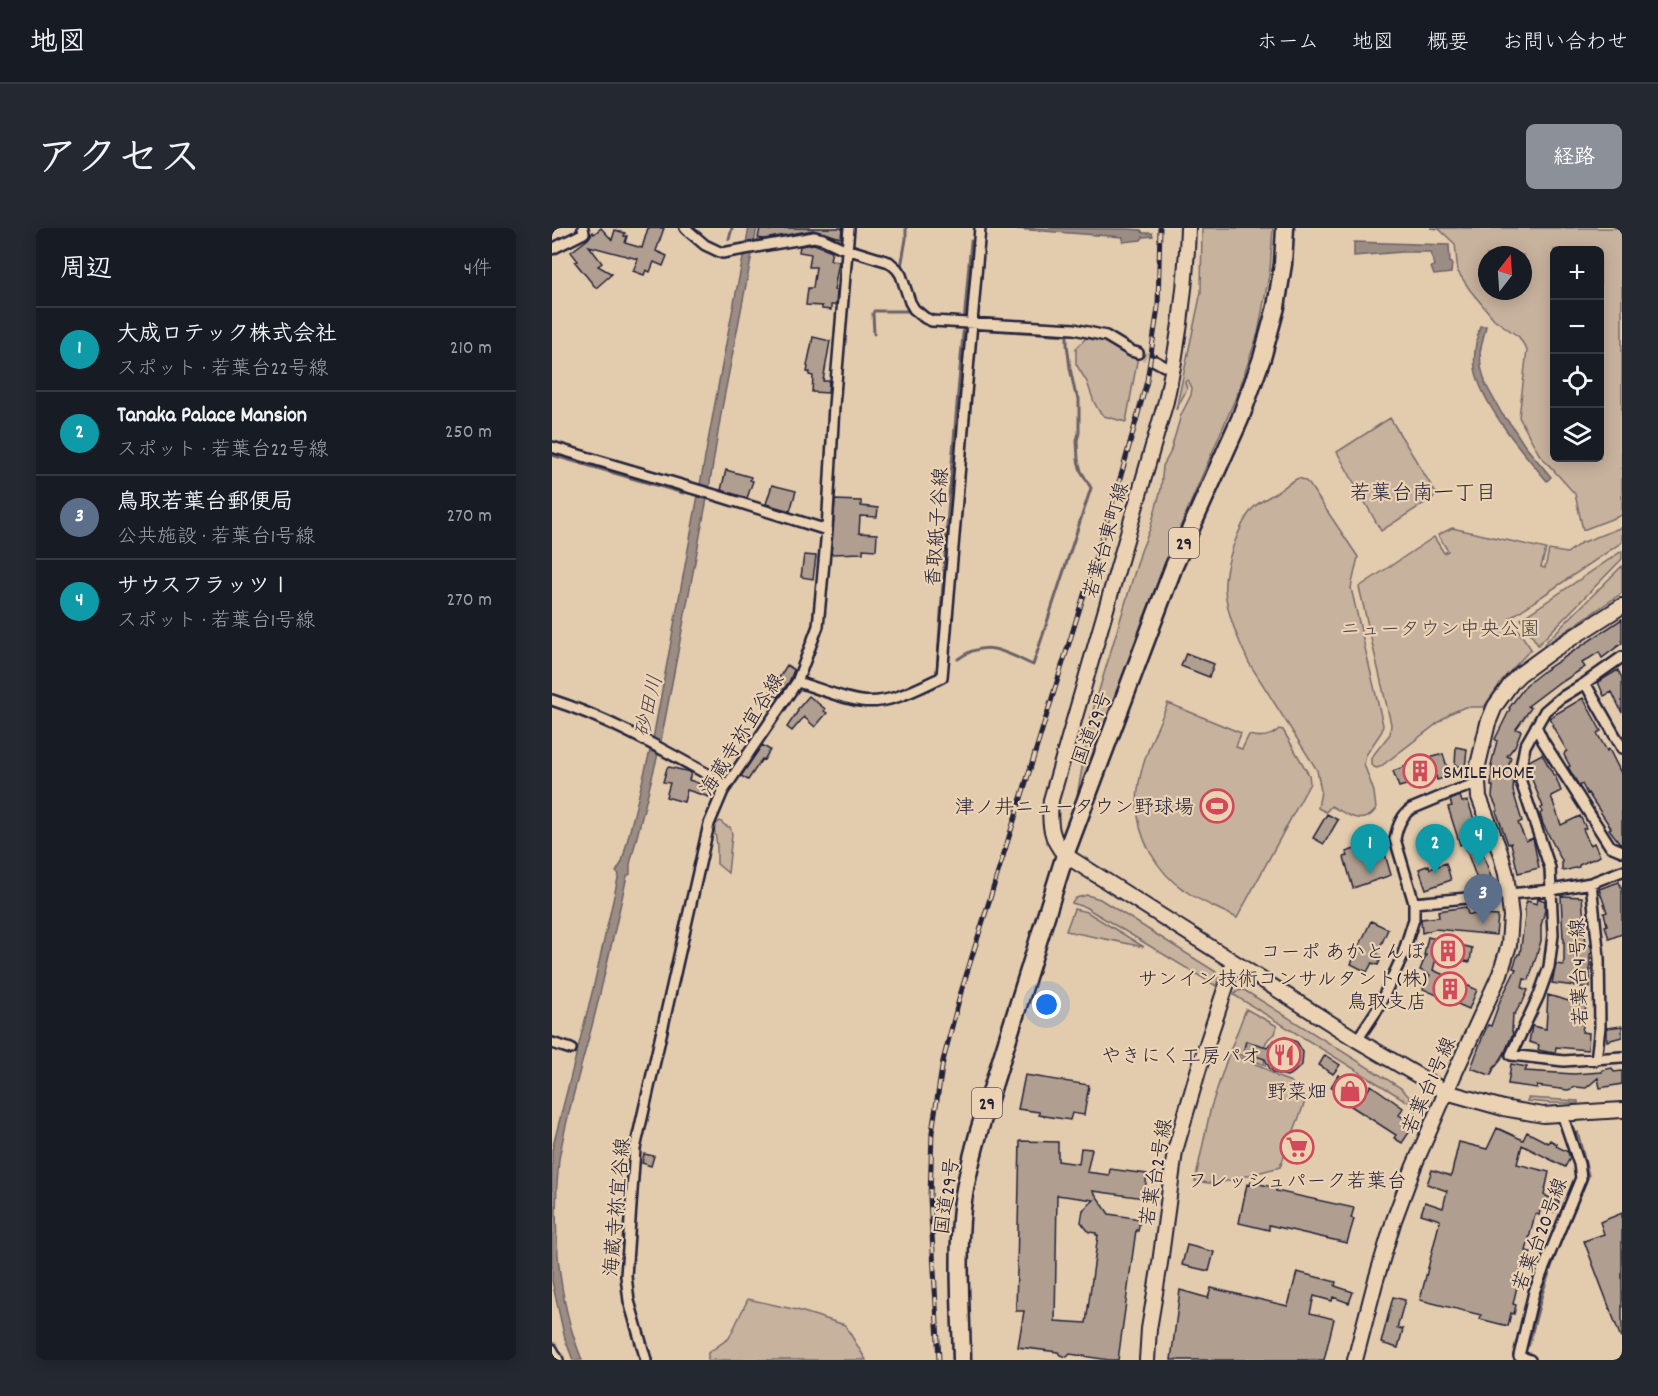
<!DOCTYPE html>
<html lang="ja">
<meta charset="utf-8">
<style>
body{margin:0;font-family:Dekko,"Klee One",sans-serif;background:#242831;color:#f1f3f6}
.controls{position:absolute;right:18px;top:18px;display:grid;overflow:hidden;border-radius:9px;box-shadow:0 3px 15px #0003}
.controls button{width:54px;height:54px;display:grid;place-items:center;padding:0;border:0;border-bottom:2px solid #363941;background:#171b24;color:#f1f3f6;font:30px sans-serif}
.compass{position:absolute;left:926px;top:18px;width:54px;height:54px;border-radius:50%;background:#171b24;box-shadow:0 3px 15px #0003;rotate:17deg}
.you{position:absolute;left:495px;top:777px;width:21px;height:21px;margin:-15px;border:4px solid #fff;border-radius:50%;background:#1a73e8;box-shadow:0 0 0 9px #1a73e833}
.badge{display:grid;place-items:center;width:39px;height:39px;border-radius:50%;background:#8c9099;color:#fff;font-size:20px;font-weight:700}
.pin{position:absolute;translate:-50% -50px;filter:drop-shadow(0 2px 3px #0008)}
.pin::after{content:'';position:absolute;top:32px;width:21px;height:18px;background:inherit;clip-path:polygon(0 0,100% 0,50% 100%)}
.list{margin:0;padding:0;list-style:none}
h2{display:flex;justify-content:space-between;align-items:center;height:78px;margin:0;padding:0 24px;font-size:26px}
h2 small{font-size:20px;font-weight:400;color:#9ea1a6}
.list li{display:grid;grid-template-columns:39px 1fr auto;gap:18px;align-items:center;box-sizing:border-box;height:84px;padding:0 24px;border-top:2px solid #363941}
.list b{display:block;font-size:22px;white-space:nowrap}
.list p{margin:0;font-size:20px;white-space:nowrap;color:#9ea1a6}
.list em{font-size:20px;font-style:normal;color:#9ea1a6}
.icon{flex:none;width:33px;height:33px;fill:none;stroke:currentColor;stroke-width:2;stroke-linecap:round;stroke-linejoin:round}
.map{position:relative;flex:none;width:1070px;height:1132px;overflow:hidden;border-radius:9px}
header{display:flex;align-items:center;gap:36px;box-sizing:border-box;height:84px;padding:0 30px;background:#171b24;border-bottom:2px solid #363941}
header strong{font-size:28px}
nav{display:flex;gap:33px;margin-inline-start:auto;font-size:21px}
.intro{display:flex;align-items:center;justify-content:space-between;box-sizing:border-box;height:144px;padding:0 36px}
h1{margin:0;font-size:42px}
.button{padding:15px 27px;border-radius:9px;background:#8c9099;color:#fff;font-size:21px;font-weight:700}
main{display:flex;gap:36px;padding:0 36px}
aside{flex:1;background:#171b24;border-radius:9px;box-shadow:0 3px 15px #0003}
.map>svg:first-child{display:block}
.green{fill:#c7b29d;stroke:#746a6c;stroke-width:1.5;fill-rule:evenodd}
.water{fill:#9c8d84;stroke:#6b6267;stroke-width:1.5}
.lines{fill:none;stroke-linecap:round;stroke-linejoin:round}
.stream{stroke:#6b6267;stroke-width:3}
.building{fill:#b09f90;stroke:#22223b;stroke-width:1.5;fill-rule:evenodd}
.street-tunnel{stroke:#bca997;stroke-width:9;stroke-dasharray:9 4.5;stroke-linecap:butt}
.street-casing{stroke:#22223b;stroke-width:14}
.secondary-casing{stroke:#22223b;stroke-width:18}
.highway-casing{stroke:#22223b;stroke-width:21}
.street{stroke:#ebd2b3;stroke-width:9}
.secondary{stroke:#ebd2b3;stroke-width:14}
.highway{stroke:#ebd2b3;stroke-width:16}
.rail-casing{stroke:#22223b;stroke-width:5}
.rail{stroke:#ebd2b3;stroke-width:3;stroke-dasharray:9;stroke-linecap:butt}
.labels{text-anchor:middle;stroke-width:4.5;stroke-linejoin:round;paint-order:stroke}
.shield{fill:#ebd2b3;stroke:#5e575f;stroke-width:1.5}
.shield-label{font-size:18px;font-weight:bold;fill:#22223b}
.street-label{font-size:20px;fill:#22223b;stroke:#ebd2b3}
.park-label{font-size:20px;fill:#433f4f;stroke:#ebd2b3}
.poi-label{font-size:20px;fill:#22223b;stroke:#ebd2b3;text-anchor:end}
.neighbourhood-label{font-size:21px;fill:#22223b;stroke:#ebd2b3}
.water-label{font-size:21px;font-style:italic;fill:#474251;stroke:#ebd2b3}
</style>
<header>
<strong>地図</strong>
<nav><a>ホーム</a><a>地図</a><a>概要</a><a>お問い合わせ</a></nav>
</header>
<div class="intro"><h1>アクセス</h1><a class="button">経路</a></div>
<main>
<aside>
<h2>周辺<small>4件</small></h2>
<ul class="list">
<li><span class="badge" style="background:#0f9aa8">1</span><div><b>大成ロテック株式会社</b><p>スポット · 若葉台22号線</p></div><em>210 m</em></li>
<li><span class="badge" style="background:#0f9aa8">2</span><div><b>Tanaka Palace Mansion</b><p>スポット · 若葉台22号線</p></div><em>250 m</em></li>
<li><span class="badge" style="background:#5c6f8a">3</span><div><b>鳥取若葉台郵便局</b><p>公共施設 · 若葉台1号線</p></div><em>270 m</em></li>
<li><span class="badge" style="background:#0f9aa8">4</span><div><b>サウスフラッツＩ</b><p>スポット · 若葉台1号線</p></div><em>270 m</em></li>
</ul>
</aside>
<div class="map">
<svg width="1070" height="1132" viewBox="0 0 1070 1132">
<rect width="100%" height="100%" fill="#e3cbae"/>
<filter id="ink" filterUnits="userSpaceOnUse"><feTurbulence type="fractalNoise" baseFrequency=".0167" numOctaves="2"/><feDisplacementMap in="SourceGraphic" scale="12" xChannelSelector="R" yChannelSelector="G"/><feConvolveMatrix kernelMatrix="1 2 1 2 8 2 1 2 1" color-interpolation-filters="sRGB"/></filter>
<g filter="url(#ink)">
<path class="green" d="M650 0H721L718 42 706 105 687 162 623 311 589 397 563 477 523 580 539 489 589 323 598 301 609 261 611 238 618 225 629 187 639 167 640 160 636 152 633 154 635 161 624 182 649 64Z
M878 0H1070V287L1031 302 1023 266 987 226 967 189 975 122 967 109 942 91 918 62 906 44 903 16 887 1ZM1002 22H1048V230H1002ZM935 27H971V63H935Z
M536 108 551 111 578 126 586 128 574 194 552 188 547 183 542 174 535 154 524 136V120Z
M838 190 885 267 829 303 785 224Z
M747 250 752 252 757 256 806 329 799 360 831 497 830 503 814 527 812 536 822 564 824 581C811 600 795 586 779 578L774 584 766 580 769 563 765 542 697 435C687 413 675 387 673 362 671 340 687 296 701 280 709 272 718 269 728 262 734 258 739 253 747 250Z
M1070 299V314L958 390 979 421 952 450 932 479H913L899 485 828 539 824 540 819 537V530L838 506 839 496 807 359 882 309 892 325 896 323 886 307 900 300 994 321 989 339 993 340 997 322 1015 325 1029 315Z
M1070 323V331L986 417 969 391Z
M1070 338V365L993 417 992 416Z
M616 475 689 505 684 519 690 521 697 507C708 510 719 509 727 501L731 502 757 547 758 555 685 690C668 681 648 674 632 662 618 653 606 638 598 624 569 573 595 523 616 475Z
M168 593 174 598 178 599 180 606 176 645 165 636V617L162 598Z
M535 667 548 671 664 744 666 753 664 758 533 679 520 675 524 670Z
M522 681 535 684 592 719 514 703Z
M692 762 849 860 863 875 865 890 861 877 682 767 685 763Z
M694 781 725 798 723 806C711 811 710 825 713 837L678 823Z
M677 825 711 839 726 849 739 854 754 871 728 939 664 956 643 953 659 879Z
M976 870 1026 873V875H998L975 873Z
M196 1071 245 1082 293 1097 314 1132H156V1125L177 1110Z"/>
<path class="water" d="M197 0H205L170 180 157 260 108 518 78 636V646L75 648C64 697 53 746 41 794 29 839 15 885 7 931 0 997 5 1070 30 1132H21L13 1111 0 1053V922L41 761 67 646 64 644 70 634 101 511 176 105Z
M451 0 576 1 589 2 591 5H600L601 8 591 9 589 12 571 14V9Z
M802 14 897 17 898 35H900L899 45 882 47 879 39 882 38 879 24H850L802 28Z
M928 98H934L928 124 929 139 934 157 950 186 960 198 973 218 999 249 995 253C971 225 929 176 923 140 921 125 924 112 928 98Z
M1026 904 1037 948 1006 1021 991 1065 977 1118 975 1117 990 1063 1001 1029 1035 948C1033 933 1027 920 1024 905Z"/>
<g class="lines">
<path class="stream" d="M177 11 180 0
M350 41 349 39 354 11V0
M322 83H357
M321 85 322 106
M0 227 131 265
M406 431C435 410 452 424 481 437L539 260 529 243 526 232 525 212 527 205V170L523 164 518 140 515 116V107L425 101
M385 443 397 270 419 13
M344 474 378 461
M307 478 324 479 335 476"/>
</g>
<path class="building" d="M49 0 60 12 63 2 73 5 72 8H75L73 15 90 20 96 0H112L104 23 115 28 111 38 102 34 98 44 94 42 92 47 81 43 86 31 37 18 50 35 46 38 60 46 44 60 23 34 26 33 19 24 36 11 41 4 42 6Z
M208 0 219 2V0H290L289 10 261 2 212 11 206 10Z
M262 16 280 23 278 32 287 33 282 62 285 63 284 77H279V82L270 81V78L254 77 256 60H261L264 39H257L259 26 247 24 248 18Z
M261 109 278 113 271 153H277L276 165 260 164 261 148 257 147 258 144H255L256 139 255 138Z
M174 242 199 249 198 252 201 253 195 270 169 262Z
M220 257 244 263 238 283 214 276Z
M283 272 309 273V278L326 280 325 289 308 288 307 305 325 306 324 322 311 321V325L279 326Z
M252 327 264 328 261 351 249 349Z
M1070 391V415L1050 430 1047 424 1030 435 1033 439 1010 454 1009 453 976 478 979 480 964 501 969 503 963 518 955 528 959 530 953 549H962L961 563 970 593 966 595 974 613 981 610 987 640 966 645 959 615 956 616 944 583 946 582 940 569 941 558H939L940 537H939L945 513 943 511 958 481 957 480 974 457 993 442Z
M634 425 662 436 657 449 629 438Z
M235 437 242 442 237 454 226 469 218 464Z
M1066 442 1070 450V485L1060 464 1052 468 1046 454Z
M257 468 273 481 272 483 275 485 263 499 252 489 240 503 235 499 246 483 245 482Z
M1031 470 1049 503 1045 505 1055 523 1057 521 1070 547V616L1067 614 1057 601 1059 600 1036 565 1035 566 1030 556 1027 558 1016 539 1018 538 1012 527 1013 524 1015 523 1000 497 1001 496 997 490Z
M210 517 218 522 212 532 210 531 196 552 189 548Z
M904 519 915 521 913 540 903 537Z
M891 526 898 548 885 552 884 548 847 559 841 543 873 531Z
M990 526 1002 548 1003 547 1009 563 999 568 1009 597 1028 588 1034 600 1031 601 1038 617 1042 615 1048 628 1027 637V639L1012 643 1011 642H1010V633L991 596 988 586 990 584 989 580 991 579 979 549H981L977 543 980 541 976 536 977 533Z
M117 539 138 544 139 545 137 552 161 560 157 569 135 562 132 574 114 569 118 555 111 554 115 540Z
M908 568 910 574 916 573 928 610 926 611 941 655 928 660 912 615 908 617 896 579 900 578 898 572Z
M775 586 786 592 772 616 761 610Z
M829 612 839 647 801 660 792 629 796 628 794 624Z
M894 635 899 652 874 661 867 641 877 637 878 641Z
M1067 654 1070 661V706L1057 711 1053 698 1055 697 1052 685 1055 684 1047 661Z
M1009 668 1030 669 1034 717H1039L1040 725 1038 726V760L1000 755 1004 736 1012 737V710H1011Z
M986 670 993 673V682L989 698V713L977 752 972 751 970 760 976 762 970 776 969 775 963 786H961L960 804 961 805 952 826 945 837 942 840 939 847 935 846 919 840 922 832 932 805 936 797 939 798 948 773 964 741 961 740 966 726H968L973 689V683H972L975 673 985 676Z
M914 679 916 686 946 688 944 707 883 701 870 705 869 691 887 689 886 683Z
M819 693 836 701 825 726 830 728 826 737 820 735 815 744 799 736Z
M876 709 920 720 918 734 885 727 881 742 925 762 917 781 871 761 878 747 868 742 874 727H872Z
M996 767 1034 778 1030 804 1037 805 1036 822 1004 819 1003 825 996 824 986 822 987 817 977 814 980 798 994 801Z
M1070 798V809L1055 813V800Z
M733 809 745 814 751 824 750 837 741 845 735 848 723 845 718 841 713 831 691 824 694 813 715 819 721 813Z
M773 827 788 837 781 846 767 837Z
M959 836 975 839 973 843 1022 846 1050 844V842L1060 840 1062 844 1070 843V856L1048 860 1046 850 1034 860 1024 859 1016 862 985 858V860L956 856Z
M473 847 537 857 532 887 520 885 518 892 487 887V884L466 881Z
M786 847 814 865 819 857 851 880 847 887 862 897 850 915 842 910 844 907 799 878 803 874 779 859Z
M945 900 971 912 975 904 996 915 998 912 1005 916 1004 918 1016 924 1018 930 1013 939 970 917 965 936 997 944 992 967 1007 974 1003 984 989 979 987 987 983 986 974 1023 979 1024 977 1032 973 1031 970 1041H969L961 1076 964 1077 962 1086 959 1085 956 1098 928 1091 929 1087 868 1072 888 992 869 986 873 974 891 980 895 963 875 956 880 942 899 948 907 914 935 921Z
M468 913 506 914V933L527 936 529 920 540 921 535 944 557 947 558 941 595 946 592 970 541 963 557 986 588 991 586 1003 584 1002 566 1132H557L518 1126 515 1129 508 1127 506 1124 466 1119 472 1083H464ZM505 967 542 972 531 982 529 994 537 1004 544 1005V1007H546L534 1095 503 1093Z
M92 926 102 928 99 938 90 935Z
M699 954 725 960 724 963 802 980 799 990 802 991 795 1015 717 997V1002L687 995 695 956 698 957Z
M1070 985V1110H1069L1032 1013 1052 1006 1048 994Z
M635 1017 662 1024 657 1043 630 1037Z
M745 1044 784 1054 783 1058 801 1064 797 1075 781 1069 780 1073 762 1068 758 1085 782 1091 772 1132H619L628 1062 656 1070 659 1060 736 1078Z
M841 1069 853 1072 845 1100 851 1101 846 1120 829 1115Z"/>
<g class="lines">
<path class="street-tunnel" d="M586 125 603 133"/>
<g class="street-casing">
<path id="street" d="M133 0 153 17 170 25 262 9 271 11 288 19 327 31 337 34 345 41 349 47 358 74 362 81 373 90 380 93 522 101 554 108 579 123 586 125
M0 21 32 5 31 0
M603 133 612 138
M0 219 163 267 275 302
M1070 429 1033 455 1007 471 993 483 973 518 969 539V554L998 640 1001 707 997 739 987 767 959 827 1012 833 1070 829
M245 454C263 459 291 471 309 473 337 477 365 461 390 449L428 0
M1033 455 1070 520
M0 472C62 492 118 526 175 557
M984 498 991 513 1058 618 1070 623
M1039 655 1047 730 1048 799 1044 832
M862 675 1000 662 1039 655 1070 643
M805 812 825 782 850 729 862 691V675L843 611C845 600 850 587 859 581L900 564 926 555
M0 815 19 821
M0 1121 6 1132
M94 1132 77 1073 74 1048 83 921 157 596 171 563 245 454 266 398 275 302 282 178 297 0
M978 1132 967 1128 982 1064 1029 950 1027 936 1010 886"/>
</g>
<g class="secondary-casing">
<path id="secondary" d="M636 0C634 59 627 116 614 173L499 572C497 594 498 611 513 627L805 812 894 864 951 880 991 887 1070 882
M595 1132 597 1101 608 1035 623 923 647 840 682 734
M803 1132 823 1055 842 992 862 938 894 864 948 746 957 717 959 688 954 646 948 624 927 569 926 555V537L936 495 943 478 961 453 968 446 1001 422 1070 378"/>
</g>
<g class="highway-casing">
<path id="highway" d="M410 1132C409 1082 405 1030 410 980 413 954 420 929 427 903L513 627 622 338 688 191 710 130 724 79 731 36 733 0"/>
</g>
<use href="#street" class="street"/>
<use href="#secondary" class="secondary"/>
<use href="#highway" class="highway"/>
<g class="rail-casing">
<path id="rail" d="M387 1132 378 970 380 904 391 833 409 764 570 244 595 153 606 79 608 0"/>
</g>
<use href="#rail" class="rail"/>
</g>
</g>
<defs>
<g id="building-ring" transform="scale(1.725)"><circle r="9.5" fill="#ebd2b3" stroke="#d1495b" stroke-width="1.5"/><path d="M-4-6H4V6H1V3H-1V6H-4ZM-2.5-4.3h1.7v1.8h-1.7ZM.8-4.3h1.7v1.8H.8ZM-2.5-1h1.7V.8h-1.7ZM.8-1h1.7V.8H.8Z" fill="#d1495b"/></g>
<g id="stadium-ring" transform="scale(1.725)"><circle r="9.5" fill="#ebd2b3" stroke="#d1495b" stroke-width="1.5"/><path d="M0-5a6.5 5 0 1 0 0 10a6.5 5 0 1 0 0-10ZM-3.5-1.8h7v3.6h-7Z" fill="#d1495b"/></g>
<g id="restaurant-ring" transform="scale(1.725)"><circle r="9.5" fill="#ebd2b3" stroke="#d1495b" stroke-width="1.5"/><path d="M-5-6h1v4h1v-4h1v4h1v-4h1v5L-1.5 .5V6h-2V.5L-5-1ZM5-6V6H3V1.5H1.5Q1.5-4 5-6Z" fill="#d1495b"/></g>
<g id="shop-ring" transform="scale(1.725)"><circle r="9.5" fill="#ebd2b3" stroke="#d1495b" stroke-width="1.5"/><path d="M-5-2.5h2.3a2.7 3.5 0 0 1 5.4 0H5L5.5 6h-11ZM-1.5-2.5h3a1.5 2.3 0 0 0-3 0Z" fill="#d1495b"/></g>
<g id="supermarket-ring" transform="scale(1.725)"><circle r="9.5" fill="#ebd2b3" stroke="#d1495b" stroke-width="1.5"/><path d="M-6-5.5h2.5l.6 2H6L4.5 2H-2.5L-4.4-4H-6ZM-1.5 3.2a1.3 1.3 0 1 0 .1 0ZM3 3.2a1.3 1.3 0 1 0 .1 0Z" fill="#d1495b"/></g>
</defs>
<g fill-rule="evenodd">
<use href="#building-ring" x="868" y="543"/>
<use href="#stadium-ring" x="665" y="578"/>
<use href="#building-ring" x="896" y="723"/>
<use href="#building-ring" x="898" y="761"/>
<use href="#restaurant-ring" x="732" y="827"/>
<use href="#shop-ring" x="798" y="863"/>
<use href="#supermarket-ring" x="745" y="919"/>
</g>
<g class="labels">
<g class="shield">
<rect x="617" y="300" width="30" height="30" rx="4.5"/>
<rect x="420" y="860" width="30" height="30" rx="4.5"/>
</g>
<g class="shield-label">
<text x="632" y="321">29</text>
<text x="435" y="881">29</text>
</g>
<g class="street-label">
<text transform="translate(384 299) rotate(-86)" y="7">香取紙子谷線</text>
<text transform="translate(553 312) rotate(-74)" y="7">若葉台東町線</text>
<text transform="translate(539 500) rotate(-69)" y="7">国道29号</text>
<text transform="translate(189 506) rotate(-58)" y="7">海蔵寺祢宜谷線</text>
<text transform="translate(1026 744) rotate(-92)" y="7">若葉台4号線</text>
<text transform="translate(876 857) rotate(-66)" y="7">若葉台1号線</text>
<text transform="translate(603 944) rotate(-80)" y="7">若葉台2号線</text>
<text transform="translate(394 968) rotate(-82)" y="7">国道29号</text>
<text transform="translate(64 979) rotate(-85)" y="7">海蔵寺祢宜谷線</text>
<text transform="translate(987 1006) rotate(-69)" y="7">若葉台20号線</text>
</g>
<g class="park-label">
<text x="888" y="407">ニュータウン中央公園</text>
</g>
<g class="poi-label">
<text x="891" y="550" text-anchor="start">SMILE HOME</text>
<text x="642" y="585">津ノ井ニュータウン野球場</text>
<text x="873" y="730">コーポ あかとんぼ</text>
<text x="875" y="757">サンイン技術コンサルタント(株)<tspan x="875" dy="23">鳥取支店</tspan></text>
<text x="709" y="834">やきにく工房パオ</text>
<text x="775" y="870">野菜畑</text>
<text x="745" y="959" text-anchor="middle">フレッシュパーク若葉台</text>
</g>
<g class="neighbourhood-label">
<text x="871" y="271">若葉台南一丁目</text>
</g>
<g class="water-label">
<text transform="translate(96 478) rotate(-77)" y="7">砂田川</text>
</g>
</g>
</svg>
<div class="controls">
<button>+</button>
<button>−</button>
<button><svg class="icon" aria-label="locate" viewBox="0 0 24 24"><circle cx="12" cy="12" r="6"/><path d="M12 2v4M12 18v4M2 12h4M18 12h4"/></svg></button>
<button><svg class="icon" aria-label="layers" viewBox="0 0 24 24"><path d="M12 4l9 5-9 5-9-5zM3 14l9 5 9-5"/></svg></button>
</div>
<svg class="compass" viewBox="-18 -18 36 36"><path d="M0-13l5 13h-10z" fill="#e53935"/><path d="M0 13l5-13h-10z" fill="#9ea1a6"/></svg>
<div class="you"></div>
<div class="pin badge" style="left:818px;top:646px;background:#0f9aa8">1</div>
<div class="pin badge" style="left:883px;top:646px;background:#0f9aa8">2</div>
<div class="pin badge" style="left:931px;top:696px;background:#5c6f8a">3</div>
<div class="pin badge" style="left:927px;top:638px;background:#0f9aa8">4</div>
</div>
</main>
